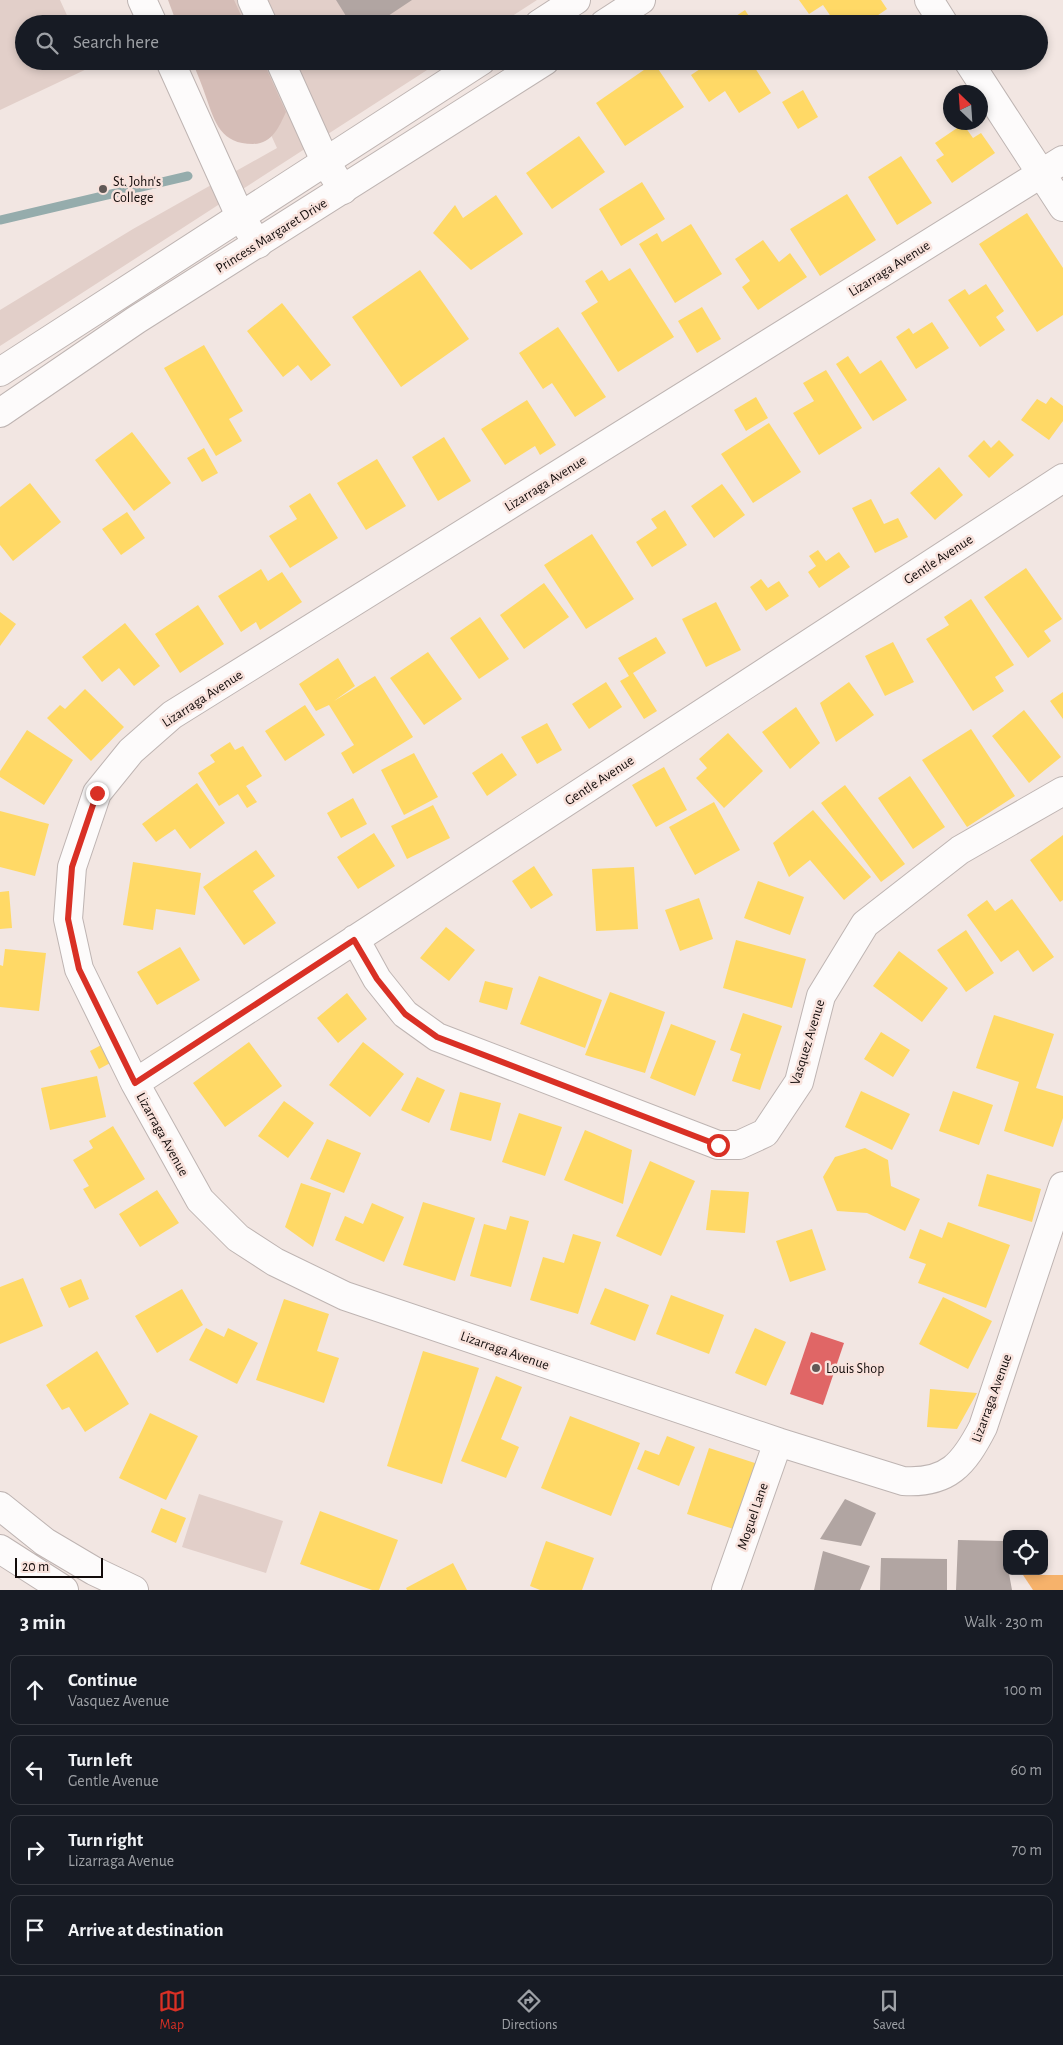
<!DOCTYPE html>
<meta charset="utf-8">
<style>
body{margin:0;font-family:"Alegreya Sans",sans-serif;background:#242831;color:#f1f3f6}
.controls{position:absolute;right:15px;bottom:15px;display:grid;overflow:hidden;border-radius:10px;box-shadow:0 2px 8px #0003}
.controls button{width:45px;height:45px;display:grid;place-items:center;padding:0;border:0;border-bottom:1px solid #363941;background:#171b24;color:#f1f3f6;font:25px sans-serif}
.compass{position:absolute;left:943px;top:85px;width:45px;height:45px;border-radius:50%;background:#171b24;box-shadow:0 2px 8px #0003;rotate:335deg}
.scale{position:absolute;left:15px;bottom:12px;width:88px;box-sizing:border-box;padding-left:5px;border:2px solid #120b0a;border-top:0;font-size:14px;line-height:18px;white-space:nowrap;color:#120b0a;-webkit-text-stroke:4px #f8e2dc;paint-order:stroke}
.stop{position:absolute;width:15px;height:15px;margin:-11px;border:4px solid #d93025;border-radius:50%;background:#fff}
.stop.end{background:#d93025;border-color:#fff;box-shadow:0 1px 5px #0008}
.list{margin:0;padding:0;list-style:none}
h2{display:flex;justify-content:space-between;align-items:center;height:65px;margin:0;padding:0 20px;font-size:21px}
h2 small{font-size:16px;font-weight:400;color:#9ea1a6}
.list li{display:grid;grid-template-columns:32px 1fr auto;gap:15px;align-items:center;box-sizing:border-box;height:70px;margin:0 10px 10px;padding:0 10px;border:1px solid #363941;border-radius:10px}
.list b{display:block;font-size:19px;white-space:nowrap}
.list p{margin:0;font-size:16px;white-space:nowrap;color:#9ea1a6}
.list em{font-size:16px;font-style:normal;color:#9ea1a6}
.icon{flex:none;width:28px;height:28px;fill:none;stroke:currentColor;stroke-width:2;stroke-linecap:round;stroke-linejoin:round}
.map{position:relative;flex:none;width:1063px;height:1590px;overflow:hidden}
.search{position:absolute;background:#171b24;box-shadow:0 2px 8px #0003;left:15px;right:15px;top:15px;height:55px;display:flex;align-items:center;gap:12px;box-sizing:border-box;padding:0 18px;border-radius:28px;color:#9ea1a6;font-size:19px}
.sheet{height:385px;background:#171b24}
nav{display:flex;justify-content:space-around;align-items:center;box-sizing:border-box;height:70px;border-top:1px solid #363941;background:#171b24;font-size:14px;color:#9ea1a6}
nav a{display:grid;justify-items:center;gap:2px}
nav .on{color:#d93025}
.map>svg:first-child{display:block}
.green{fill:#e2cfc9}
.forest{fill:#d5bdb7}
.homes{fill:#ffd966}
.shops{fill:#e06666}
.health{fill:#f6b26b}
.lines{fill:none;stroke-linecap:round;stroke-linejoin:round}
.stream{stroke:#95acac;stroke-width:9}
.building{fill:#b1a5a2}
.minor-casing{stroke:#beb4b2;stroke-width:30}
.major-casing{stroke:#beb4b2;stroke-width:30}
.minor{stroke:#fdfbfb;stroke-width:28}
.major{stroke:#fdfbfb;stroke-width:28}
.route{stroke:#d93025;stroke-width:6}
.poi-dot{fill:#605856;stroke:#f8e2dc;stroke-width:2}
.labels{text-anchor:middle;stroke-width:5;stroke-linejoin:round;paint-order:stroke}
.poi-label{font-size:14px;fill:#120b0a;stroke:#f8e2dc;text-anchor:start}
.street-label{font-size:14px;fill:#120b0a;stroke:#f8e2dc}
</style>
<div class="map">
<svg width="1063" height="1590" viewBox="0 0 1063 1590">
<rect width="100%" height="100%" fill="#f2e6e2"/>
<path class="green" d="M0 0H60L71 24H24V61H88L91 67 0 110Z
M209 0H537L500 24H220Z
M237 61H441L0 346V310L133 229 277 148Z
M199 1494 283 1521 266 1573 182 1547Z"/>
<path class="forest" d="M168 0H234L245 24H177Z
M192 61H263L286 112C279 127 272 144 253 144 221 144 215 123 206 97 202 85 197 73 192 61Z"/>
<path class="homes" d="M799 0H881L887 9 865 24H836L823 5 809 14Z
M745 10 754 24H724Z
M695 61H765L755 68 771 93 739 113 725 91 709 102 691 75 700 69Z
M654 63 684 107 625 146 596 103Z
M803 90 818 117 798 129 782 102Z
M963 124 973 138 981 133 995 153 952 183 936 160 944 155 935 143Z
M579 136 605 172 552 209 526 173Z
M901 156 932 203 897 225 868 177Z
M642 182 665 219 621 246 599 209Z
M847 194 876 240 820 276 790 229Z
M496 195 523 234 471 270 433 233 455 205 463 218Z
M1027 213 1063 268V315L1037 332 979 244Z
M691 224 722 274 675 303 639 244 657 233 662 242Z
M763 240 779 262 790 253 807 277 758 310 742 287 750 281 735 259Z
M630 268 674 337 618 372 581 313 598 302 585 281 602 270 609 281Z
M420 270 469 339 401 387 352 317Z
M986 284 1004 311 996 317 1005 330 980 347 948 300 965 289 969 295Z
M282 303 331 365 311 381 298 365 283 377 247 331Z
M702 307 721 339 697 353 678 321Z
M932 322 949 348 916 369 896 337 909 328 913 334Z
M558 327 606 397 575 417 552 383 543 389 519 353Z
M204 345 243 411 229 419 242 441 216 456 164 368Z
M848 356 860 374 881 360 907 400 873 421 836 364Z
M826 370 862 428 819 455 793 413 814 401 803 383Z
M756 397 768 418 746 431 734 410Z
M1051 397 1063 406V421L1049 440 1021 420 1037 399 1046 404Z
M527 400 556 445 540 455 535 446 505 465 481 429Z
M769 423 801 472 753 503 721 454Z
M132 432 171 483 134 511 95 460Z
M444 437 471 481 438 501 412 457Z
M984 440 991 448 999 440 1014 455 989 478 968 456Z
M204 448 218 473 202 482 187 458Z
M377 459 406 506 366 530 337 483Z
M939 467 963 495 935 520 910 493Z
M30 483 61 522 13 561 0 545V507Z
M722 484 745 515 714 538 691 506Z
M310 493 338 538 290 568 269 536 297 519 289 506Z
M871 499 884 524 898 518 908 537 875 553 852 508Z
M665 510 687 545 652 567 636 542 657 528 651 519Z
M127 512 145 538 121 555 102 529Z
M592 534 634 599 586 629 544 565Z
M818 550 826 561 839 552 850 567 819 588 808 572 816 566 809 556Z
M1026 568 1062 619 1044 631 1051 641 1028 658 984 597Z
M261 569 268 581 282 572 302 602 260 630 256 622 241 632 218 596Z
M761 579 768 588 779 581 789 596 766 611 750 587Z
M544 583 569 617 524 649 500 615Z
M971 599 1014 665 995 677 1004 691 973 711 926 639 949 625 944 617Z
M716 602 741 650 706 667 682 619Z
M198 605 224 644 180 673 155 634Z
M0 612 16 624 0 646Z
M480 617 509 659 479 679 450 638Z
M125 623 160 666 134 686 119 668 102 682 82 657Z
M656 637 666 653 633 673 657 711 644 719 620 681 629 676 618 658Z
M893 642 914 682 885 696 865 656Z
M428 652 462 699 424 725 390 678Z
M338 658 355 686 334 701 375 676 413 737 353 774 341 753 354 745 329 705 316 711 299 684Z
M606 682 622 707 589 729 572 704Z
M849 682 874 715 836 742 820 703Z
M85 689 124 727 91 761 47 718 60 705 65 709Z
M1063 692V719L1050 701Z
M305 705 325 735 285 761 265 731Z
M796 707 820 743 790 769 762 732Z
M1024 710 1061 757 1029 783 992 736Z
M547 723 562 750 537 764 521 737Z
M971 729 1015 796 967 827 922 760Z
M27 730 73 760 44 805 0 777V771Z
M728 733 763 771 724 808 696 778 707 768 699 759Z
M230 742 235 750 243 746 262 776 246 786 257 802 247 808 238 794 219 806 198 773 215 762 210 755Z
M414 753 438 797 404 815 381 770Z
M502 753 517 775 487 796 472 773Z
M664 767 687 810 656 827 632 785Z
M910 776 945 827 913 849 878 798Z
M197 783 225 823 190 849 175 829 156 842 142 824Z
M845 785 905 864 881 882 821 803Z
M353 798 367 824 341 838 327 813Z
M714 802 740 850 695 875 669 827Z
M433 805 450 838 407 859 391 826Z
M813 810 871 877 844 900 810 860 789 877 773 843Z
M0 811 49 824 35 876 0 867Z
M374 833 395 866 358 889 337 857Z
M1063 835V900L1060 902 1030 860Z
M256 850 275 876 253 891 276 923 244 945 203 887Z
M133 862 201 873 195 915 156 909 153 930 123 925Z
M534 866 553 895 531 909 512 881Z
M634 867 638 929 596 931 592 869Z
M758 881 804 897 790 935 744 918Z
M9 891 12 928 0 929V892Z
M699 898 713 939 680 951 665 910Z
M1012 899 1054 957 1033 972 1018 950 1001 962 967 915 987 900 995 911Z
M446 927 475 950 449 981 420 958Z
M966 930 994 973 966 992 937 950Z
M736 940 806 959 792 1008 723 988Z
M180 947 200 980 157 1005 137 972Z
M5 949 46 953 39 1011 0 1007V965L3 966Z
M899 951 948 988 922 1022 873 986Z
M539 976 602 1000 585 1048 520 1024Z
M485 981 513 988 507 1010 479 1002Z
M610 992 665 1012 645 1073 585 1055Z
M347 993 367 1019 338 1043 317 1018Z
M743 1013 782 1026 760 1090 732 1081 741 1054 730 1050Z
M994 1015 1054 1034 1036 1088 1063 1096V1118L1053 1147 1004 1131 1019 1082 976 1068Z
M671 1024 716 1041 695 1096 650 1078Z
M881 1032 910 1050 893 1077 864 1059Z
M249 1042 282 1086 225 1127 193 1083Z
M363 1042 404 1074 370 1117 329 1085Z
M105 1043 114 1061 99 1069 90 1051Z
M97 1076 106 1117 50 1130 41 1088Z
M417 1077 445 1090 429 1123 401 1110Z
M861 1091 910 1114 892 1150 845 1127Z
M953 1091 993 1105 979 1145 939 1131Z
M460 1092 501 1103 491 1141 450 1130Z
M284 1101 314 1123 288 1158 258 1136Z
M519 1113 562 1127 545 1176 502 1162Z
M113 1126 145 1179 95 1209 83 1189 89 1186 73 1160 93 1148 89 1141Z
M585 1130 632 1150 623 1204 564 1180Z
M327 1139 361 1153 344 1193 310 1179Z
M865 1148 888 1160 891 1186 920 1199 905 1231 867 1213 837 1211 823 1177 835 1157Z
M650 1161 695 1181 661 1256 616 1236Z
M987 1174 1041 1189 1032 1222 978 1206Z
M301 1183 331 1193 313 1247 285 1227Z
M157 1190 179 1223 140 1247 119 1214Z
M711 1190 749 1192 745 1233 706 1230Z
M423 1202 475 1218 455 1281 403 1265Z
M372 1203 404 1217 384 1262 335 1240 345 1216 363 1224Z
M510 1216 529 1221 511 1287 470 1276 484 1224 506 1230Z
M948 1222 1010 1245 986 1308 918 1283 926 1264 909 1258 920 1229 942 1238Z
M812 1229 826 1270 790 1282 776 1241Z
M573 1234 601 1242 578 1314 530 1300 543 1257 564 1263Z
M23 1278 43 1326 0 1344V1287Z
M81 1279 89 1299 69 1308 60 1288Z
M605 1288 649 1305 635 1341 590 1324Z
M182 1289 203 1325 157 1353 135 1316Z
M671 1295 724 1315 709 1354 656 1334Z
M943 1297 992 1321 968 1369 919 1344Z
M284 1299 329 1314 317 1351 339 1358 324 1403 256 1380Z
M206 1328 224 1337 228 1328 258 1343 237 1384 189 1360Z
M755 1328 786 1342 766 1386 735 1373Z
M97 1351 129 1404 85 1432 69 1407 62 1410 46 1385Z
M423 1351 479 1368 442 1484 387 1466Z
M496 1376 522 1387 501 1439 519 1447 506 1478 461 1461Z
M930 1389 977 1393 957 1429 927 1427Z
M150 1413 198 1436 166 1500 119 1478Z
M570 1416 640 1443 611 1516 541 1488Z
M667 1436 695 1447 679 1486 637 1469 645 1450 659 1455Z
M709 1448 770 1468 749 1534 687 1514Z
M161 1508 186 1518 176 1543 151 1532Z
M320 1511 398 1540 379 1590H372L300 1564Z
M546 1541 594 1558 582 1590H540L530 1586Z
M453 1563 467 1590H407L406 1588Z"/>
<path class="shops" d="M811 1332 844 1343 823 1405 790 1394Z"/>
<path class="health" d="M1023 1575H1063V1590H1033Z"/>
<g class="lines">
<path class="stream" d="M0 220 188 176"/>
</g>
<path class="building" d="M336 0H412L376 24H351Z
M845 1499 876 1513 861 1546 820 1539Z
M958 1540 1003 1541 1012 1590H956Z
M823 1551 870 1566 860 1590H814Z
M881 1558 947 1559V1590H880Z"/>
<g class="lines">
<g class="minor-casing">
<path id="minor" d="M142 0 153 24
M252 0 263 24
M929 0 944 24
M170 61 240 216 258 244
M280 61 325 161 343 190
M968 61 1063 207
M1063 160 172 715 131 751 97 793 72 867 68 919 79 969 135 1083 200 1200 238 1238 275 1262 345 1296 778 1442 903 1481C948 1484 964 1464 983 1427L1063 1186
M355 939 377 979 405 1014 437 1037 718 1145H739L765 1133 799 1082 821 996 865 924 960 850 1063 791
M135 1083 1063 478
M726 1590 778 1442"/>
</g>
<g class="major-casing">
<path id="major" d="M539 24 576 0
M604 24 641 0
M0 372 481 61
M0 413 136 320 545 61
M0 1506 45 1542 94 1571 134 1590
M0 1549 64 1590"/>
</g>
<use href="#minor" class="minor"/>
<use href="#major" class="major"/>
</g>
<g class="lines">
<path class="route" d="M97 793 72 867 68 919 79 969 135 1083 354 940 377 979 405 1014 437 1037 718 1145"/>
</g>
<g class="poi-dot">
<circle cx="103" cy="189" r="5"/>
<circle cx="816" cy="1368" r="5"/>
</g>
<g class="labels">
<g class="poi-label">
<text x="113" y="186">St. John's<tspan x="113" dy="16">College</tspan></text>
<text x="826" y="1373">Louis Shop</text>
</g>
<g class="street-label">
<text transform="translate(271 235) rotate(-32)" y="5">Princess Margaret Drive</text>
<text transform="translate(889 268) rotate(-32)" y="5">Lizarraga Avenue</text>
<text transform="translate(545 483) rotate(-32)" y="5">Lizarraga Avenue</text>
<text transform="translate(938 559) rotate(-33)" y="5">Gentle Avenue</text>
<text transform="translate(202 698) rotate(-33)" y="5">Lizarraga Avenue</text>
<text transform="translate(599 780) rotate(-33)" y="5">Gentle Avenue</text>
<text transform="translate(807 1042) rotate(-73)" y="5">Vasquez Avenue</text>
<text transform="translate(163 1134) rotate(61)" y="5">Lizarraga Avenue</text>
<text transform="translate(505 1350) rotate(19)" y="5">Lizarraga Avenue</text>
<text transform="translate(991 1398) rotate(-70)" y="5">Lizarraga Avenue</text>
<text transform="translate(752 1516) rotate(-71)" y="5">Moguel Lane</text>
</g>
</g>
</svg>
<div class="controls">
<button><svg class="icon" aria-label="locate" viewBox="0 0 24 24"><circle cx="12" cy="12" r="6"/><path d="M12 2v4M12 18v4M2 12h4M18 12h4"/></svg></button>
</div>
<svg class="compass" viewBox="-18 -18 36 36"><path d="M0-13l5 13h-10z" fill="#e53935"/><path d="M0 13l5-13h-10z" fill="#9ea1a6"/></svg>
<div class="scale">20 m</div>
<div class="stop" style="left:718px;top:1145px"></div>
<div class="stop end" style="left:97px;top:793px"></div>
<div class="search"><svg class="icon" aria-label="search" viewBox="0 0 24 24"><circle cx="10" cy="10" r="6"/><path d="M15 15l6 6"/></svg>Search here</div>
</div>
<section class="sheet">
<h2>3 min<small>Walk · 230 m</small></h2>
<ul class="list">
<li><svg class="icon" aria-label="ahead" viewBox="0 0 24 24"><path d="M12 20V5M6 11l6-6 6 6"/></svg><div><b>Continue</b><p>Vasquez Avenue</p></div><em>100 m</em></li>
<li><svg class="icon" aria-label="left" viewBox="0 0 24 24"><path d="M17 20v-9H6M10 6l-5 5 5 5"/></svg><div><b>Turn left</b><p>Gentle Avenue</p></div><em>60 m</em></li>
<li><svg class="icon" aria-label="right" viewBox="0 0 24 24"><path d="M7 20v-9h11M14 6l5 5-5 5"/></svg><div><b>Turn right</b><p>Lizarraga Avenue</p></div><em>70 m</em></li>
<li><svg class="icon" aria-label="arrive" viewBox="0 0 24 24"><path d="M6 21V4h12l-3 4 3 4H6"/></svg><div><b>Arrive at destination</b></div></li>
</ul>
</section>
<nav>
<a class="on"><svg class="icon" aria-label="map" viewBox="0 0 24 24"><path d="M3 6l6-2 6 2 6-2v14l-6 2-6-2-6 2zM9 4v14M15 6v14"/></svg>Map</a>
<a><svg class="icon" aria-label="directions" viewBox="0 0 24 24"><path d="M12 3l9 9-9 9-9-9zM9 14v-3h6M13 9l2 2-2 2"/></svg>Directions</a>
<a><svg class="icon" aria-label="saved" viewBox="0 0 24 24"><path d="M7 4h10v16l-5-4-5 4z"/></svg>Saved</a>
</nav>
